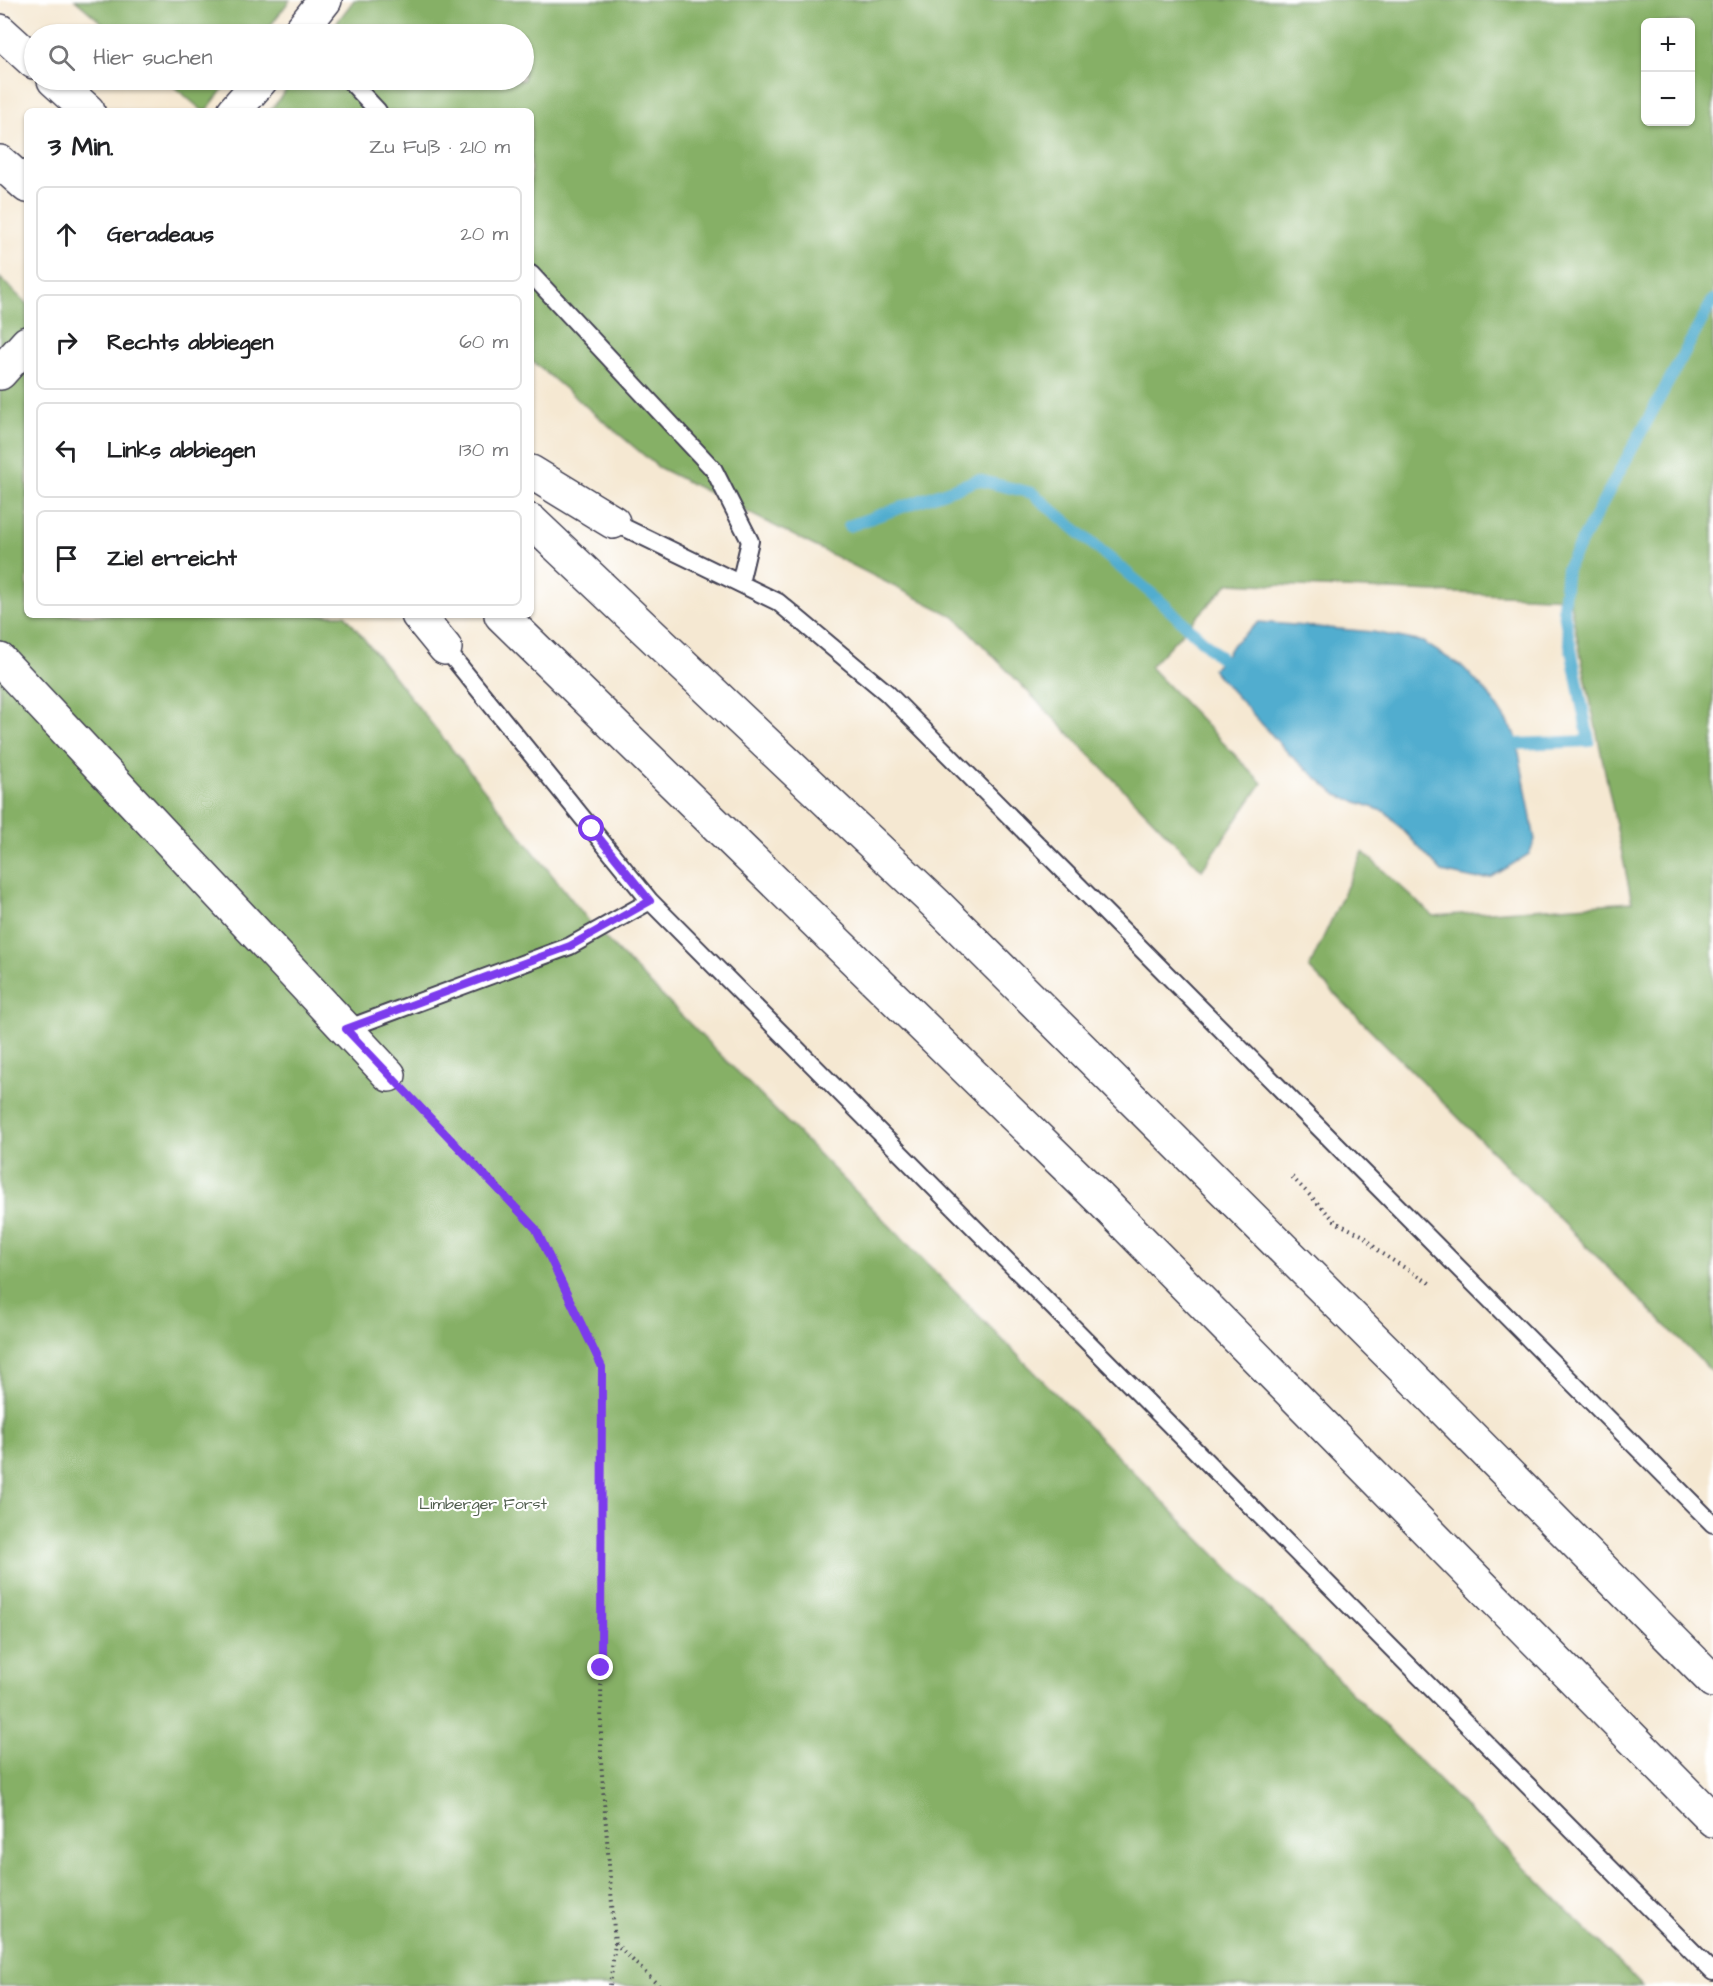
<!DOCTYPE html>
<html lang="de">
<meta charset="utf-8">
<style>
body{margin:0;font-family:"Architects Daughter",sans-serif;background:#f2f2f2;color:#202124}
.controls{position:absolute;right:18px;top:18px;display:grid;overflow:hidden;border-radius:9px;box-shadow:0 2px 4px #0004}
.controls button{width:54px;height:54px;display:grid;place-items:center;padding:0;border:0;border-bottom:2px solid #e0e0e0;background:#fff;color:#202124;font:30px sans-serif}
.stop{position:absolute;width:18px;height:18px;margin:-14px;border:4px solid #7c3aed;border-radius:50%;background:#fff}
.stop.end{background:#7c3aed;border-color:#fff;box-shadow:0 2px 6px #0008}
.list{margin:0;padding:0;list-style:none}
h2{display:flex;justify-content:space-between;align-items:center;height:78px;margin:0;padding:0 24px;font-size:26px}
h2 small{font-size:20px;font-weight:400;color:#757577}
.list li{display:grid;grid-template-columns:39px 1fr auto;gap:18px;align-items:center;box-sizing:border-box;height:96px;margin:0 12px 12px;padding:0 12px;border:2px solid #e0e0e0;border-radius:9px}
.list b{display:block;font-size:22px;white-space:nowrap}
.list em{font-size:20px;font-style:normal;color:#757577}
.icon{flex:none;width:33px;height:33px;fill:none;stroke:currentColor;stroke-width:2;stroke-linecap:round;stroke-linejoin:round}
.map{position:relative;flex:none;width:1713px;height:1986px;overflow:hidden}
.search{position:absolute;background:#fff;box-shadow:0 2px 4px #0004;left:24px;top:24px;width:510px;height:66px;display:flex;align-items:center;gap:15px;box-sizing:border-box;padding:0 21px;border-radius:33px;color:#757577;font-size:22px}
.panel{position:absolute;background:#fff;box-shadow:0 2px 4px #0004;left:24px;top:108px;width:510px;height:510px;border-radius:9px}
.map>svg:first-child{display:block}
.forest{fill:#86b066;stroke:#546950;stroke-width:1.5;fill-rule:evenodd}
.water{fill:#51adcf;stroke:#3a6885;stroke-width:1.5}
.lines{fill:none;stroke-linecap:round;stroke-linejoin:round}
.stream{stroke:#51adcf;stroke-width:12}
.lane-casing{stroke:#424052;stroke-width:20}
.street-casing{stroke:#424052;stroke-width:36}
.highway-casing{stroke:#424052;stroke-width:36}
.path{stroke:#424052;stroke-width:4;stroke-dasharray:1.5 4.5;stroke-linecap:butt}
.lane{stroke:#fff;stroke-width:16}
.street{stroke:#fff;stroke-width:33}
.highway{stroke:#fff;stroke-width:33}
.route{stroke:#7c3aed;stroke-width:8}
.labels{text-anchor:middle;stroke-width:4.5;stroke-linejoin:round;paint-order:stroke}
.park-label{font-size:16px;fill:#515e4f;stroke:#fff}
</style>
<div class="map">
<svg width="1713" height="1986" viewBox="0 0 1713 1986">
<rect width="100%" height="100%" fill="#fff"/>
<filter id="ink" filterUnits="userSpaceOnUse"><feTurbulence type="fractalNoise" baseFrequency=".0167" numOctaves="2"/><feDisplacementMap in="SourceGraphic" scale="12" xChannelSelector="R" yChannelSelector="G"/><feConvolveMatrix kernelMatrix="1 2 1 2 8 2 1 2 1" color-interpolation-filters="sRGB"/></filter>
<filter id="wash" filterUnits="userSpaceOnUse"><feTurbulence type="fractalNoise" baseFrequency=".008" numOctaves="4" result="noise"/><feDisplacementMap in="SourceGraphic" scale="24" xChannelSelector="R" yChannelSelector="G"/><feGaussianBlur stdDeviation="1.35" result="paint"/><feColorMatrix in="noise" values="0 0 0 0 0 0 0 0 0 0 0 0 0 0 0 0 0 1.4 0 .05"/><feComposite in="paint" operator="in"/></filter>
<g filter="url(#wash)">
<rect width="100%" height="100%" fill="#f5e8d2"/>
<path class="forest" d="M75 0H290L264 34H115Z
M354 0H1713V1373L1309 968 1363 852 1433 916 1632 902 1569 598 1229 583 1150 667 1262 783 1202 870 955 617 658 467 531 360V111H270L294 80H524V34H328ZM1646 22H1690V122H1646Z
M166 80H230L206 111H203Z
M0 278 27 304V615H345L592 925 1642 1986H0Z"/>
<path class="water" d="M1259 622 1373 632 1423 642 1464 668 1490 696 1516 736 1535 840 1529 854 1492 877 1474 879 1442 872 1386 812 1337 795 1290 755 1212 669 1223 660 1233 644Z"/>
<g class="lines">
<path class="stream" d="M849 526 978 480 1032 493 1158 599 1223 660
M1517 744 1589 741 1563 608 1567 568 1713 300"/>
</g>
</g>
<g filter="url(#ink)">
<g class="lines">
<g class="lane-casing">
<path id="lane" d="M349 80 378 111
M531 274 714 470 750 541 740 583
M613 522 778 602 887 693 1713 1524
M445 648 650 901 1713 1972
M346 1029 570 946 650 901"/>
</g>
<g class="street-casing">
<path id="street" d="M298 34 325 0
M234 111 261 80
M0 373 27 343
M0 660 389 1075"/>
</g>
<g class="highway-casing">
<path id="highway" d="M0 31 34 62
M54 80 88 111
M0 162 27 186
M531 472 613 522
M531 521 935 903 1395 1360 1713 1681
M418 615 445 648
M501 615 1100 1199 1713 1820"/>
</g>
<path class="path" d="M414 1100 497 1185 536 1229 602 1367 601 1761 615 1943 610 1986
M1292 1177 1337 1223 1364 1236 1379 1252 1433 1285
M615 1943 659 1986"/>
<use href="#lane" class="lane"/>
<use href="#street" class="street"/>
<use href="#highway" class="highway"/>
</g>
</g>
<g class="lines" filter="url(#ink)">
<path class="route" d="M592 829 650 901 570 946 346 1029 536 1229 602 1367 601 1668"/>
</g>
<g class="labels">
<g class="park-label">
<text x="483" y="1509">Limberger Forst</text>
</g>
</g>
</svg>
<div class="controls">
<button>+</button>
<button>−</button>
</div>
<div class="stop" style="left:592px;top:829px"></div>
<div class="stop end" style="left:601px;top:1668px"></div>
<div class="search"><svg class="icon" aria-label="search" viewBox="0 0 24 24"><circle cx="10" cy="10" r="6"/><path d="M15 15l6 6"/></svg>Hier suchen</div>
<section class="panel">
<h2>3 Min.<small>Zu Fuß · 210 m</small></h2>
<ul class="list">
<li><svg class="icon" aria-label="ahead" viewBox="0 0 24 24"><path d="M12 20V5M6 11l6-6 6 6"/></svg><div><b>Geradeaus</b></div><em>20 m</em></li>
<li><svg class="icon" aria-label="right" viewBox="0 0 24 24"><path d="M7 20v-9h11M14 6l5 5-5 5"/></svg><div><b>Rechts abbiegen</b></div><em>60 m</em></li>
<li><svg class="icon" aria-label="left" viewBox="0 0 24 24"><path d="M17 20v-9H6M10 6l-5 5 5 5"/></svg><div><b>Links abbiegen</b></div><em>130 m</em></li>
<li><svg class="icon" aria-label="arrive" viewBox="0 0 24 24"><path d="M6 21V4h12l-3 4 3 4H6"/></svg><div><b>Ziel erreicht</b></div></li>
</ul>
</section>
</div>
